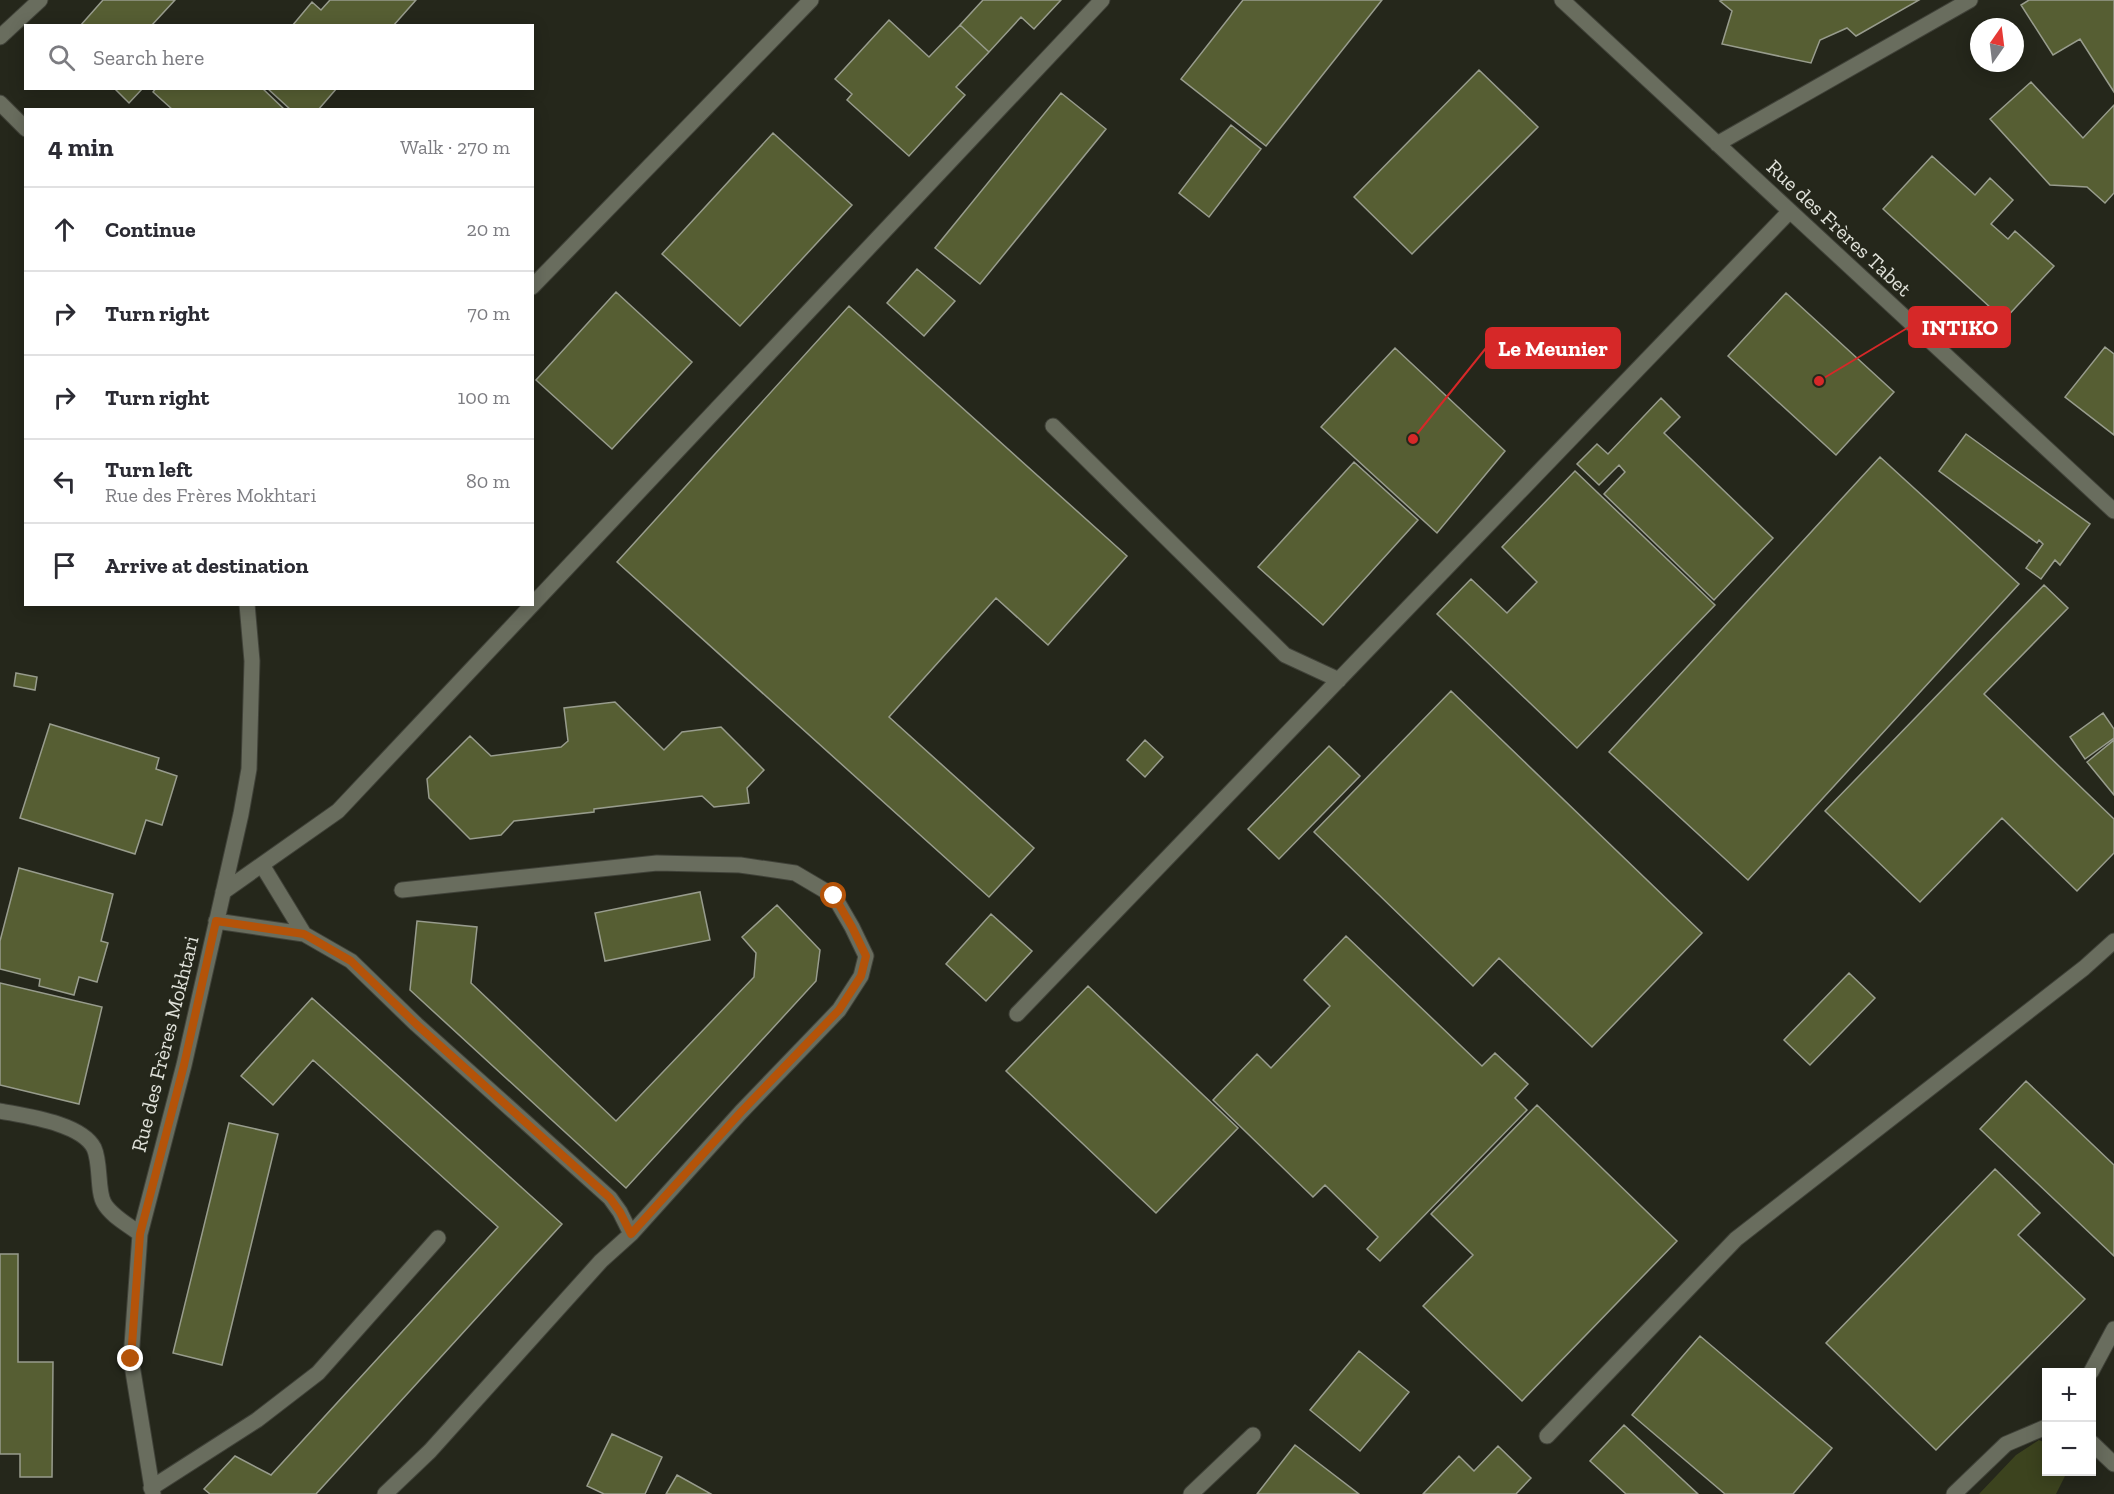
<!DOCTYPE html>
<meta charset="utf-8">
<style>
body{margin:0;font-family:"Zilla Slab",serif;background:#f7f7f7;color:#2b2b33}
.controls{position:absolute;right:18px;bottom:18px;display:grid;overflow:hidden;border-radius:0px;box-shadow:0 3px 15px #0003}
.controls button{width:54px;height:54px;display:grid;place-items:center;padding:0;border:0;border-bottom:2px solid #e1e1e2;background:#fff;color:#2b2b33;font:30px sans-serif}
.compass{position:absolute;left:1970px;top:18px;width:54px;height:54px;border-radius:50%;background:#fff;box-shadow:0 3px 15px #0003;rotate:14deg}
.stop{position:absolute;width:18px;height:18px;margin:-14px;border:4px solid #b45309;border-radius:50%;background:#fff}
.stop.end{background:#b45309;border-color:#fff;box-shadow:0 2px 6px #0008}
.list{margin:0;padding:0;list-style:none}
h2{display:flex;justify-content:space-between;align-items:center;height:78px;margin:0;padding:0 24px;font-size:26px}
h2 small{font-size:20px;font-weight:400;color:#7c7c81}
.list li{display:grid;grid-template-columns:39px 1fr auto;gap:18px;align-items:center;box-sizing:border-box;height:84px;padding:0 24px;border-top:2px solid #e1e1e2}
.list b{display:block;font-size:22px;white-space:nowrap}
.list p{margin:0;font-size:20px;white-space:nowrap;color:#7c7c81}
.list em{font-size:20px;font-style:normal;color:#7c7c81}
.icon{flex:none;width:33px;height:33px;fill:none;stroke:currentColor;stroke-width:2;stroke-linecap:round;stroke-linejoin:round}
.map{position:relative;flex:none;width:2114px;height:1494px;overflow:hidden}
.search{position:absolute;background:#fff;box-shadow:0 3px 15px #0003;left:24px;top:24px;width:510px;height:66px;display:flex;align-items:center;gap:15px;box-sizing:border-box;padding:0 21px;border-radius:0px;color:#7c7c81;font-size:22px}
.panel{position:absolute;background:#fff;box-shadow:0 3px 15px #0003;left:24px;top:108px;width:510px;height:498px;border-radius:0px}
.map>svg:first-child{display:block}
.green{fill:#3c431e}
.building{fill:#565e33;stroke:#989c8d;stroke-width:1.5}
.lines{fill:none;stroke-linecap:round;stroke-linejoin:round}
.minor-casing{stroke:#404239;stroke-width:17}
.minor{stroke:#696d5e;stroke-width:15}
.route{stroke:#b45309;stroke-width:8}
.labels{text-anchor:middle;stroke-width:4.5;stroke-linejoin:round;paint-order:stroke}
.street-label{font-size:21px;fill:#dfe1d9;stroke:#25271b}
.leader{fill:none;stroke:#d62828;stroke-width:2}
.callout-dot{fill:#d62828;stroke:#25271b;stroke-width:2}
.callout{fill:#d62828;stroke:#d62828;stroke-width:2}
.callout-label{font-size:22px;text-anchor:middle;font-weight:bold;fill:#fff}
</style>
<div class="map">
<svg width="2114" height="1494" viewBox="0 0 2114 1494">
<rect width="100%" height="100%" fill="#25271b"/>
<path class="green" d="M2039 1440 2046 1443V1472H2067L2056 1494H1979L2016 1455Z"/>
<path class="building" d="M103 0H175L151 26H80Z
M330 0H416L393 26H292L312 2 321 10Z
M983 0H1061L1034 29 1021 17 989 52 960 25Z
M1243 0H1382L1266 146 1181 79Z
M1723 0H1919L1856 36 1847 28 1820 40 1811 63 1722 44 1732 11 1720 1Z
M2029 0H2114V92L2080 39 2053 55 2021 5Z
M889 20 929 57 960 25 989 52 956 87 965 95 909 156 847 100 852 94 835 79Z
M1479 70 1538 127 1412 254 1354 197Z
M2031 82 2083 138 2114 105V193L2105 203 2087 187 2050 185 1990 119Z
M114 88H143L129 103Z
M156 88H262L285 110H173L153 92Z
M267 88H337L318 110H291Z
M1061 93 1106 129 980 284 935 248Z
M1231 125 1261 149 1209 217 1179 193Z
M773 133 852 205 740 326 662 254Z
M1932 156 1975 195 1990 178 2013 200 1991 224 2008 239 2015 231 2054 266 2004 320 1883 209Z
M917 269 955 301 924 336 887 303Z
M616 292 692 362 612 449 536 380Z
M1786 293 1894 392 1836 455 1728 356Z
M849 306 1127 556 1048 645 996 598 889 717 1034 848 989 897 617 562Z
M2105 347 2114 354V435L2065 397Z
M1395 348 1505 451 1437 533 1321 427Z
M1661 398 1680 417 1664 433 1773 538 1714 600 1604 494 1625 472 1619 465 1599 485 1577 464 1597 444 1608 454Z
M1966 434 2090 524 2060 565 2055 560 2041 579 2026 568 2043 544 2039 540 2037 543 1939 471Z
M1880 457 2019 584 1748 880 1609 752Z
M1354 462 1418 520 1323 625 1258 567Z
M1575 471 1715 605 1577 748 1437 614 1471 579 1507 613 1537 582 1502 547Z
M2044 585 2068 608 1984 694 2114 819V853L2077 891 2002 818 1920 902 1825 811Z
M16 673 37 677 35 690 14 686Z
M1451 691 1702 933 1592 1047 1499 958 1473 986 1314 832Z
M615 702 664 750 682 732 721 727 764 770 747 788 749 803 714 807 702 796 594 809V812L514 821 501 835 470 839 429 798 427 779 470 736 491 756 561 747 568 741 564 708Z
M2103 713 2114 729V738L2085 759 2070 737Z
M50 724 159 758 156 769 177 776 162 825 146 820 135 854 20 818Z
M1145 740 1163 757 1145 777 1127 760Z
M2114 740V795L2087 762Z
M1329 746 1360 776 1279 859 1248 829Z
M19 868 113 894 101 941 108 943 97 982 79 977 74 995 39 986 40 979 0 969V941Z
M700 892 710 940 605 961 595 913Z
M777 905 820 950 816 981 626 1188 410 990 417 921 477 927 471 983 616 1121 754 977 756 953 742 937Z
M991 914 1032 951 986 1001 946 964Z
M1346 936 1482 1066 1495 1053 1528 1084 1515 1098 1527 1110 1380 1261 1367 1249 1378 1237 1325 1185 1313 1197 1213 1100 1257 1054 1271 1068 1330 1006 1304 980Z
M1849 973 1875 998 1810 1065 1784 1040Z
M0 983 102 1007 79 1104 0 1085Z
M1088 986 1238 1128 1156 1213 1006 1071Z
M312 998 562 1224 316 1494H210L204 1489 235 1456 271 1475 498 1227 313 1060 273 1105 241 1076Z
M2026 1081 2114 1165V1256L1980 1129Z
M1537 1105 1677 1241 1522 1401 1423 1306 1473 1255 1431 1214Z
M229 1123 278 1134 222 1365 173 1353Z
M1995 1169 2040 1213 2018 1235 2085 1299 1936 1450 1826 1343Z
M0 1254H18V1362H53L52 1477H20V1454H0Z
M1700 1336 1832 1448 1793 1494H1725L1632 1415Z
M1359 1351 1409 1392 1360 1451 1310 1410Z
M1624 1425 1698 1494H1626L1590 1461Z
M612 1434 662 1457 645 1494H604L587 1486Z
M1295 1445 1359 1494H1257Z
M1498 1446 1531 1478 1516 1494H1423L1459 1456 1474 1471Z
M677 1475 711 1494H666Z"/>
<g class="lines">
<g class="minor-casing">
<path id="minor" d="M1562 0 2114 511
M0 37 40 0
M0 103 26 129
M1717 144 1970 0
M532 287 811 0
M1053 426 1285 655 1339 680
M262 865 304 934
M402 890 657 863 740 865 795 873 834 896 852 927 866 956 861 976 839 1010 741 1112 631 1234
M223 892 338 811 1102 0
M216 921 304 934 351 961 416 1024 610 1198 620 1212 631 1234 601 1261 430 1451 385 1494
M1017 1014 1790 211
M0 1111C25 1116 81 1123 94 1148 101 1163 97 1191 104 1203 111 1216 129 1225 140 1234
M2091 1372 2114 1329
M1547 1436 1736 1239 2084 968 2114 941
M2092 1443 2114 1464
M151 1488 257 1420 318 1373 438 1238
M153 1494 131 1359 140 1234 184 1065 241 814 249 769 252 661 247 604
M1191 1494 1253 1435
M1954 1494 2006 1444 2046 1427"/>
</g>
<use href="#minor" class="minor"/>
</g>
<g class="lines">
<path class="route" d="M131 1359 140 1234 184 1065 216 921 304 934 351 961 416 1024 610 1198 620 1212 631 1234 741 1112 839 1010 861 976 866 956 852 927 834 896"/>
</g>
<g class="labels">
<g class="street-label">
<text transform="translate(1839 228) rotate(43)" y="7">Rue des Frères Tabet</text>
<text transform="translate(165 1044) rotate(-76)" y="7">Rue des Frères Mokhtari</text>
</g>
</g>
<path class="leader" d="M1819 381L1909 327M1413 439L1486 348"/>
<g class="callout-dot">
<circle cx="1819" cy="381" r="6"/>
<circle cx="1413" cy="439" r="6"/>
</g>
<g class="callout">
<rect x="1909" y="307" width="101" height="40" rx="6"/>
<rect x="1486" y="328" width="134" height="40" rx="6"/>
</g>
<g class="callout-label">
<text x="1960" y="335">INTIKO</text>
<text x="1553" y="356">Le Meunier</text>
</g>
</svg>
<div class="controls">
<button>+</button>
<button>−</button>
</div>
<svg class="compass" viewBox="-18 -18 36 36"><path d="M0-13l5 13h-10z" fill="#e53935"/><path d="M0 13l5-13h-10z" fill="#7c7c81"/></svg>
<div class="stop" style="left:834px;top:896px"></div>
<div class="stop end" style="left:131px;top:1359px"></div>
<div class="search"><svg class="icon" aria-label="search" viewBox="0 0 24 24"><circle cx="10" cy="10" r="6"/><path d="M15 15l6 6"/></svg>Search here</div>
<section class="panel">
<h2>4 min<small>Walk · 270 m</small></h2>
<ul class="list">
<li><svg class="icon" aria-label="ahead" viewBox="0 0 24 24"><path d="M12 20V5M6 11l6-6 6 6"/></svg><div><b>Continue</b></div><em>20 m</em></li>
<li><svg class="icon" aria-label="right" viewBox="0 0 24 24"><path d="M7 20v-9h11M14 6l5 5-5 5"/></svg><div><b>Turn right</b></div><em>70 m</em></li>
<li><svg class="icon" aria-label="right" viewBox="0 0 24 24"><path d="M7 20v-9h11M14 6l5 5-5 5"/></svg><div><b>Turn right</b></div><em>100 m</em></li>
<li><svg class="icon" aria-label="left" viewBox="0 0 24 24"><path d="M17 20v-9H6M10 6l-5 5 5 5"/></svg><div><b>Turn left</b><p>Rue des Frères Mokhtari</p></div><em>80 m</em></li>
<li><svg class="icon" aria-label="arrive" viewBox="0 0 24 24"><path d="M6 21V4h12l-3 4 3 4H6"/></svg><div><b>Arrive at destination</b></div></li>
</ul>
</section>
</div>
